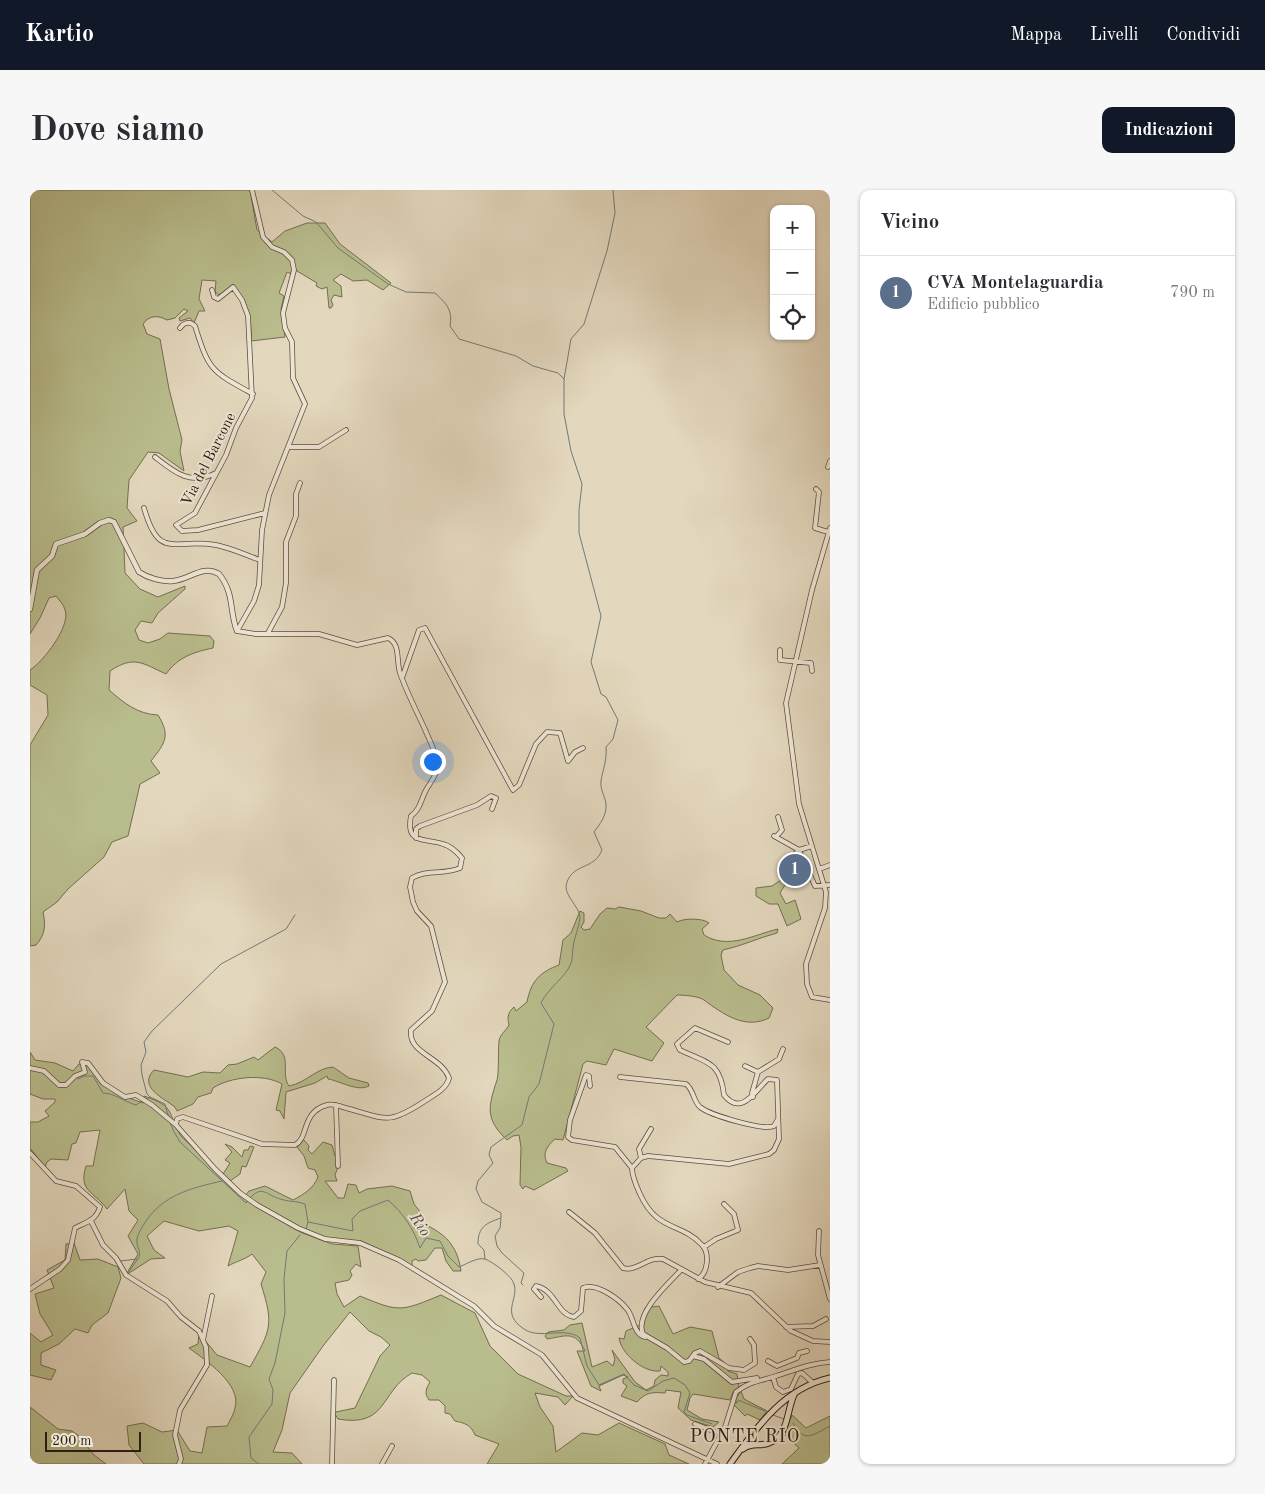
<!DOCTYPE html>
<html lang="it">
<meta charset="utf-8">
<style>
body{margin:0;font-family:"Old Standard TT",serif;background:#f7f7f7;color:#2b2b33}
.controls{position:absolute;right:15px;top:15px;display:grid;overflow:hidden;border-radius:10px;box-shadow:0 1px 4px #0004}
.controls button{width:45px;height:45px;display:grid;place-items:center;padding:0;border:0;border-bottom:1px solid #e1e1e2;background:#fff;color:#2b2b33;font:25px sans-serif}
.scale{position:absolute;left:15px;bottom:12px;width:96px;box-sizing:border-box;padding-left:5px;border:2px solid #302013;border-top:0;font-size:14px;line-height:18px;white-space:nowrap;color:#302013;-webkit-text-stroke:4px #ede5d4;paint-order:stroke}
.you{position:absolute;left:402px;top:571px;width:18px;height:18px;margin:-12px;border:4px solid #fff;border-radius:50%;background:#1a73e8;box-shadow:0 0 0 8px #1a73e833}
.badge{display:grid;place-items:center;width:32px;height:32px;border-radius:50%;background:#111827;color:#fff;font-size:16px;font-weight:700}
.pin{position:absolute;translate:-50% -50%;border:2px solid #fff;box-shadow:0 1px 5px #0006}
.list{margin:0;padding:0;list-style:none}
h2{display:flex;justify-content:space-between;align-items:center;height:65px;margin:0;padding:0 20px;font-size:21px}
h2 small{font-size:16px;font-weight:400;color:#7c7c81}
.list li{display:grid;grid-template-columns:32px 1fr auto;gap:15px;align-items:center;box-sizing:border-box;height:75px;padding:0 20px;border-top:1px solid #e1e1e2}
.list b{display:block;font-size:19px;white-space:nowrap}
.list p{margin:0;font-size:16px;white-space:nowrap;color:#7c7c81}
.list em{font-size:16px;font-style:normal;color:#7c7c81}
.icon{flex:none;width:28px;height:28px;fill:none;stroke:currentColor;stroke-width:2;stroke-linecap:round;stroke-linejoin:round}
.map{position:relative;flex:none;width:800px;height:1274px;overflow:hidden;border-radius:10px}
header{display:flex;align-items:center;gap:30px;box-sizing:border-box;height:70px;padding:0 25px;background:#111827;color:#fff}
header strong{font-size:24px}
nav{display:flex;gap:28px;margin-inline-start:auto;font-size:18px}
.intro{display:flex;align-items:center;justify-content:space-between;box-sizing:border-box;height:120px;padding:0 30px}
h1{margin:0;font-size:35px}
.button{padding:12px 22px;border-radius:10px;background:#111827;color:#fff;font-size:18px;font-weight:700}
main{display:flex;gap:30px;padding:0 30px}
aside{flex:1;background:#fff;border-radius:10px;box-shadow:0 1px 4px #0004}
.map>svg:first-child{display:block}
.green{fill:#b9bd8d;stroke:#746e50}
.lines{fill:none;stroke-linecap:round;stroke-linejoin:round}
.stream{stroke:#707b78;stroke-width:1}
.minor-casing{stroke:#5d4e3e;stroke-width:5.5}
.tertiary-casing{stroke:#5d4e3e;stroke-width:6}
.secondary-casing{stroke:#302013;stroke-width:7}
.minor{stroke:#ede5d4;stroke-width:4}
.tertiary{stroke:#ede5d4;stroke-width:4.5}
.secondary{stroke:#ede5d4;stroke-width:5}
.labels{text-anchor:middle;stroke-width:4;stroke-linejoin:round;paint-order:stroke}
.street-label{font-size:15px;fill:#302013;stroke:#ede5d4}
.water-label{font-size:16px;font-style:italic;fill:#504d45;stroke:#ede5d4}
.quarter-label{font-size:18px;letter-spacing:1px;fill:#302013;stroke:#ede5d4}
</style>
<header>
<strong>Kartio</strong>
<nav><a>Mappa</a><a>Livelli</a><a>Condividi</a></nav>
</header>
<div class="intro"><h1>Dove siamo</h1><a class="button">Indicazioni</a></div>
<main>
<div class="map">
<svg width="800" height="1274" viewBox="0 0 800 1274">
<rect width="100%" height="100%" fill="#e3d7bd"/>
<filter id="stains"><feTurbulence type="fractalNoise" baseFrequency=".004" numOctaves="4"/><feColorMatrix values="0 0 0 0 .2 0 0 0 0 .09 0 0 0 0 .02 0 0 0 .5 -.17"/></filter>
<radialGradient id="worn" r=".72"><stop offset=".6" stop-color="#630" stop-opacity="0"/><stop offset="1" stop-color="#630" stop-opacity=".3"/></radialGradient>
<path class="green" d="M0 0H220L227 40 242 52 255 41 277 33H295L310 54 361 93 353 100 337 90 323 91 311 84 303 90 311 96 312 107 304 105 301 110 303 115 301 118H299L297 97 292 99 286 96 287 93 262 78 261 84 257 82 249 103 254 106 251 119 255 147 221 151C223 129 214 114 204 95L189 105 185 102 186 91 172 90 169 109 175 121H169L164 133 160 128 150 131 149 128 158 121 154 119 145 128 137 130C128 125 119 125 113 134L117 144 130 149 139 199 152 250 150 261 154 281 129 263 118 262 99 290 97 318 107 331 93 337 95 383 110 399 128 407 155 396V399L128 423 122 433 111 431 105 440 109 450 118 453 130 449 138 443 180 446 184 451 183 458C164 462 148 467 136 484 112 473 104 465 80 481L79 500C94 513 107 524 128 525 141 546 135 553 121 571L130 583 110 594 98 646 82 652 74 667 38 699 27 712 13 722C16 736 15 745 6 755L0 756V555L18 525 17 505 0 495V480C13 472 41 436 35 420 34 415 29 410 26 406L19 408 10 428 0 444Z
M751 690 755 695 750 703 756 714 765 710 771 729 757 736 748 714H739L726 706V698L742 696Z
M589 717 611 721 629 728H636L640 724 647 732C654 728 673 728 679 733L672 739 674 745C698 760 723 745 748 739L747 743C728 748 712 756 693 760L691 765 694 780 708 795 730 805 743 818 739 828C715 840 693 824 674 810 669 806 653 805 647 805L616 837 634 853 622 871 584 859 576 875 557 871 553 874 533 950 525 949C517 956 512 963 517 973L536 978 538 981 504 1000 495 996 493 999 490 995 491 957 489 945 483 946 477 950C455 929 458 917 467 890 469 884 468 861 469 851 470 844 476 841 479 835 477 827 478 822 484 817L486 821 497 812C501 791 510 782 529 775L533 750 541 743 550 721 554 723V732L551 737 554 740 560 739 570 724 577 718 585 719Z
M245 857C263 865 250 884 259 896 276 893 286 878 303 877L319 888 338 893 339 896C327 902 310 891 298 889L297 886 285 893 256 902 254 929 250 921 246 920 252 894C233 883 200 887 183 898L181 903 168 907 163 914 147 921 145 917C135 909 107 897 124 880L158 887 173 882 190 883 198 875 207 874 224 867 228 870Z
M0 862 5 870 25 873 43 881 49 874 56 875C79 897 82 904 114 913V906C147 917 136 922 151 946L219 1012 270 1042 302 1054 328 1056 331 1077 326 1074 320 1081 322 1085 319 1090 305 1093 307 1104 314 1117 330 1106C370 1123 372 1121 411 1105L445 1123 460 1156 488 1184 536 1206H543L535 1215 528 1207 505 1203 510 1217 523 1236 526 1262 552 1243 568 1245 589 1233 635 1254 639 1265 659 1274H457L469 1254 445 1245C441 1235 435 1233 425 1231L420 1224 415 1223V1216L409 1210H399C394 1203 396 1199 400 1192L392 1185 382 1183C350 1201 358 1238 308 1229L305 1224 306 1222 325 1218 350 1166 360 1155 351 1147 339 1141 320 1122 293 1156 260 1203 252 1240 243 1262 262 1263 272 1274H114L99 1255 97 1236 113 1233 132 1242 147 1240 160 1261 172 1263 177 1237 197 1236C200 1230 204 1224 205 1218 212 1194 175 1170 159 1158L168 1154 169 1143 187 1165 220 1177C241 1140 244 1135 231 1094L236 1082 222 1064C214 1070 207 1071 198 1076L208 1041 199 1036 169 1041 134 1031 117 1046 124 1060 135 1068 121 1069 96 1085 108 1064 98 1046 108 1030 99 1021 95 999 77 1019C64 1001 48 1002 56 976H63L70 940 50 942 46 953 42 954 38 970 21 969 17 972 15 977 0 958V932H8L19 926 15 921 25 912V909H13L0 904Z
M273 949 279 956 278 960 282 964 293 952 302 955 308 977 305 985 307 991H295L308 1008H314L318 994 326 995 329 1003 337 999 362 996 380 1001 384 1014 392 1024V1033C416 1044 427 1055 431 1081H423L416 1071 412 1058H405L396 1070 388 1071 386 1069 382 1071V1076L331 1051 303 1050 270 1038 215 1006 219 1001 235 996 263 1010C273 1005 284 998 288 987L285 980 278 978 274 966 267 957Z
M195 954 202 957 212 967 214 960H218L220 956 224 957 216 977 212 976 210 984 200 991 193 984 200 973 195 970 202 962Z
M44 1053 50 1070 68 1069 88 1077 91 1088 78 1123 62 1135 58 1143 45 1139 29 1154 11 1163V1175L26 1180 21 1190 0 1185V1143L11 1152 23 1145 10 1124 5 1104 24 1098 17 1080 35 1070 36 1054Z
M629 1116 643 1144 660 1137 682 1141 689 1168 696 1174 698 1181 707 1184 709 1197 703 1202 700 1210 663 1204 660 1208 657 1220 672 1229 689 1232 683 1237 661 1230 648 1218 651 1202 636 1200 635 1203C622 1202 616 1202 607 1212L591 1206 597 1196 593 1193V1189L598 1187 593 1185 569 1196 571 1201 561 1196 547 1161H555C545 1140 536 1146 517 1149L515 1146 518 1142 534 1140 540 1135 552 1133 562 1177 577 1171 583 1176 585 1169 582 1160 605 1192 616 1200 624 1196 625 1190 631 1185 638 1186V1182L631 1176 630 1181C613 1183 591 1163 589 1148L594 1149 596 1141 610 1135 615 1118Z
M711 1201 714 1209 737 1221 730 1230 717 1224 715 1226 703 1214 708 1212 705 1210Z
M0 1217 28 1239 42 1241 49 1246 64 1265 76 1274H0Z
M762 1225 776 1238 800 1226V1274H752L769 1258 754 1244Z"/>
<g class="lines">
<path class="stream" d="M242 0 273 26 286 32 308 58 358 94 376 102 405 103C416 113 423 120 420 136L429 149 486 166 503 176 528 183 534 189
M48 889 54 886H63L73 903C84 903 95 912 106 915L112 911
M120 907 117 904 112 885 111 875 116 862 114 852 122 841 191 774 256 739 265 725
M116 909 120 907 135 914 139 928
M140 932 143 940 150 952 216 1013C233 991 234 1006 254 1010 261 1012 268 1011 275 1014L278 1032 323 1041 322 1029 330 1021 358 1010C374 1024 383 1038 390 1058L396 1048 410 1051 418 1066 429 1077C437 1074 447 1067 455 1069 463 1072 482 1086 484 1094 489 1110 470 1123 494 1139 510 1150 535 1136 550 1148L557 1176 569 1195 594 1184 604 1195 618 1201 633 1191 644 1188 655 1195 660 1203 654 1222 657 1225 682 1234
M471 1029 470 1038 465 1046 467 1056 472 1063 494 1083 491 1093 493 1095
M276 1039 278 1032
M455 1069 454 1060 448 1054C448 1037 456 1033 471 1028V1023L452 1012 446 999 448 991 463 973 459 965 461 957 492 935 499 907 509 894 524 834 511 813C518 798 537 786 541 773 543 769 542 762 543 758 544 747 549 738 550 728 550 716 532 705 537 692 544 673 564 680 572 660L564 642C570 634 577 625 576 614 575 606 570 600 571 591 573 578 577 572 576 557L583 549 588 530 576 507 571 504 561 472 571 426 549 343V320L552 294 541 261 534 224V189L541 149 554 134 577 61 585 23 583 0
M90 1071 107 1069
M98 1083 109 1067C111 1060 107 1058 107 1052 106 1047 111 1039 114 1034 132 1005 161 998 192 991
M708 1210 735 1221
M743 1225 754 1229
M763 1233C774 1254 783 1245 800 1236
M229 1274 221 1268 219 1247 242 1214 243 1200 239 1189 245 1173 255 1123 254 1089 257 1061 270 1045"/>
<g class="minor-casing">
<path id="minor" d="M222 0 233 47 242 57 254 62 262 70 264 80 253 123 255 138 262 152 263 188 275 214 239 305 232 340 229 395 224 411 207 441 226 444H289L327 455 358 448C371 454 366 471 370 483 380 512 397 539 407 569 409 585 401 590 395 602 390 613 390 619 381 626 375 655 396 648 413 654 421 656 427 662 432 668L430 678C415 685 396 679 382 688L380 697 383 712 387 721 401 736 415 792 402 821 381 840C378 864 411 866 419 888 417 898 406 904 398 909 359 935 358 930 316 918 310 916 302 913 297 915 271 922 279 948 265 955L232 954 153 927 147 929 146 935 185 979 210 1003 227 1015 268 1038 295 1049 330 1053 369 1070 444 1116 464 1136 512 1165 547 1208 687 1274
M182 100 184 107 188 109 203 97 212 110 218 126 222 208 206 238 196 265 165 323 146 335 152 341 168 340 235 323
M150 138C154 132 160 131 165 136 179 181 181 181 223 204
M258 257H289L316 240
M125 267C144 282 160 296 186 283
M798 277 800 271
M786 299 789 302 785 338 798 342
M114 318C129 371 143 348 186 355 201 358 216 365 230 370
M800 338 782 400 756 513 769 614 796 702 795 718 776 774 777 794 782 807 800 810
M238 443 252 417 256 393V352L266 326V304L270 293
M750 460V470L781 473 782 481
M372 488 389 440 395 438 483 600 489 595 506 554 517 542 530 543 538 571 545 562 553 558
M744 646 769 660 764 665
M746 647 752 640 748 627
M386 648V639L390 636 447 615 461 606 466 608 462 619
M782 656 769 660 770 663 785 696 800 695
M789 679 800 675
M715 876 728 882
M0 878 14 881 29 895H36L45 886 55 882 52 872 58 873 73 893 95 907 106 905 122 915 146 935
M590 887 656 894C664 900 663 911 670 917 680 925 733 941 744 936L748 929
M560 896 559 886 556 885 540 930 538 947 542 950 585 957 602 978
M723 907 722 903 728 882 749 869 753 859
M306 915 308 976
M0 963 26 991 46 996 70 1017C66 1030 57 1032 45 1038L38 1070 30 1079 0 1099
M611 968 609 959 621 939
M539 1022 565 1043 593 1078C607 1082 618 1066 633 1069L675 1092 721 1103 761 1141 783 1151 800 1152
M61 1031 73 1055 86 1068 96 1085 137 1111 151 1127 169 1141 176 1157 177 1175 150 1220 145 1245 151 1269 149 1274
M789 1041 788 1065 800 1109
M674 1057 686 1049 708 1040 704 1024 694 1014
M651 1080C638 1094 604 1124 613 1144L637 1158 654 1172 659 1171 665 1163 670 1161 699 1178 714 1180 725 1173 724 1155 720 1149
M668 1089C678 1083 680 1063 672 1055 651 1032 627 1042 610 1004 606 995 602 987 602 978L611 968 618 966 699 974 739 964 744 960 749 949 747 890 738 889C727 898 712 928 694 905 690 871 677 873 650 860L647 854 665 838 698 852
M688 1097 708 1082 720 1078 728 1076 758 1080 790 1075
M511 1107 504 1099 506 1096C526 1100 527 1125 544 1127L551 1121 553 1098C566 1092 589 1109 597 1119 604 1127 603 1144 615 1147
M756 1137 783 1136 796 1129
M173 1150 182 1106
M663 1166 674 1169 702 1192 727 1188
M738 1171 747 1176 767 1168 769 1163 777 1161
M743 1187 746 1197 753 1202 761 1199 768 1184 772 1183 783 1193
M665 1234 691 1244
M302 1274 304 1190
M352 1274 362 1256
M675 1274 695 1237 706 1202C720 1191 731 1191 746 1186 765 1180 781 1173 800 1172"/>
</g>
<g class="tertiary-casing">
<path id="tertiary" d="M0 419 7 380 22 366 26 354 55 344 70 333 79 330 84 332 109 382C118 388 132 392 143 391 159 390 173 374 189 384 205 404 199 421 207 441"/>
</g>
<g class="secondary-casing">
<path id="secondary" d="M713 1259C722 1252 730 1257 739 1253 760 1245 756 1219 765 1203
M700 1274C726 1238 754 1198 800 1188"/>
</g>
<use href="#minor" class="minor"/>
<use href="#tertiary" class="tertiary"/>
<use href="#secondary" class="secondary"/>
</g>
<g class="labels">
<g class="street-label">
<text transform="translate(178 269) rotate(-63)" y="5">Via del Barcone</text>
</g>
<g class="water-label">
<text transform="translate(391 1034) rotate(56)" y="6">Rio</text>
</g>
<g class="quarter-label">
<text x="715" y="1252">PONTE RIO</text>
</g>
</g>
<rect width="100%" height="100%" filter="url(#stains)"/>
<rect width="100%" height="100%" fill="url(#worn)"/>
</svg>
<div class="controls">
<button>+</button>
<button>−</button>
<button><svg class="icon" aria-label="locate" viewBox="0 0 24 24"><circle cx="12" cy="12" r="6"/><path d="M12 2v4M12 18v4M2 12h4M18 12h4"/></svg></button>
</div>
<div class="scale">200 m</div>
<div class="you"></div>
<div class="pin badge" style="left:765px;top:680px;background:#5c6f8a">1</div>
</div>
<aside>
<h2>Vicino<small></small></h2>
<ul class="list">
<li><span class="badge" style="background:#5c6f8a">1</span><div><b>CVA Montelaguardia</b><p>Edificio pubblico</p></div><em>790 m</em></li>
</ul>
</aside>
</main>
